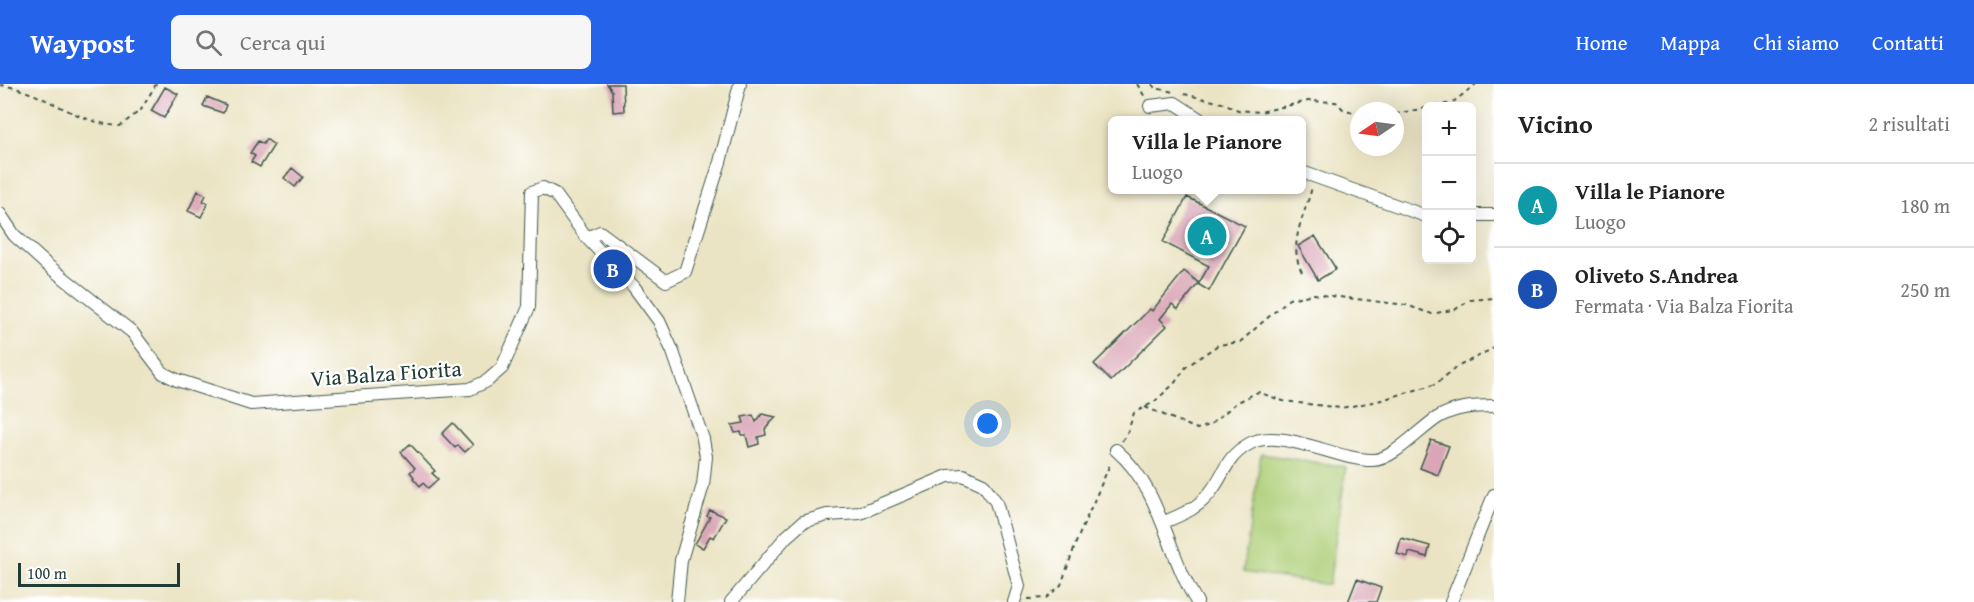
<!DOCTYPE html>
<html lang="it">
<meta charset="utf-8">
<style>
body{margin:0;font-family:"Gentium Book Plus",serif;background:#f6f6f6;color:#222}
.controls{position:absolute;right:18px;top:18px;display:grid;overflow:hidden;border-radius:9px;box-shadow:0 6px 24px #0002}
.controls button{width:54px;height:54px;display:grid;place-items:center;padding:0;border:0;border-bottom:2px solid #e0e0e0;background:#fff;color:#222;font:30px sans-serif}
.compass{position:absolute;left:1350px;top:18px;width:54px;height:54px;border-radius:50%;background:#fff;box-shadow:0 6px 24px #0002;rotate:257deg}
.scale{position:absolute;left:18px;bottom:15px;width:162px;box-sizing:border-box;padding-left:6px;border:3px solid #1f3d34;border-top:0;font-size:16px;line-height:21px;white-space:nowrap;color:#1f3d34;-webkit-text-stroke:4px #fff;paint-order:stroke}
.you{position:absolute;left:988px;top:340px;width:21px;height:21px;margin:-15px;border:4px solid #fff;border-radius:50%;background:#1a73e8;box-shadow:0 0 0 9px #1a73e833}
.badge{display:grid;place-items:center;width:39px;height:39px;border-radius:50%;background:#2563eb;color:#fff;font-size:20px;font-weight:700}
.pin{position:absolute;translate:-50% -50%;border:3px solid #fff;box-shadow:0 2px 6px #0006}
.popup{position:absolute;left:1108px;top:32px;width:198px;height:78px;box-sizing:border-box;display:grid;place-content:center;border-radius:9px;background:#fff;filter:drop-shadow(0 2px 4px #0005);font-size:20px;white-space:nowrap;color:#767676}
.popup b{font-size:22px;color:#222}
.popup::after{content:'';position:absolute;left:50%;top:100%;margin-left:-12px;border:12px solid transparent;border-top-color:#fff}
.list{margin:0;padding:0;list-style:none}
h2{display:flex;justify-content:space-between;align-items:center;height:78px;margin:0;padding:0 24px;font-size:26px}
h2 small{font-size:20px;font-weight:400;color:#767676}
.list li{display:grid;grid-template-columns:39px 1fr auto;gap:18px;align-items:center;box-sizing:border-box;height:84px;padding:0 24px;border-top:2px solid #e0e0e0}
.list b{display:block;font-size:22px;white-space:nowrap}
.list p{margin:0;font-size:20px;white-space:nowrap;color:#767676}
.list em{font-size:20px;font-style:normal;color:#767676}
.icon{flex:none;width:33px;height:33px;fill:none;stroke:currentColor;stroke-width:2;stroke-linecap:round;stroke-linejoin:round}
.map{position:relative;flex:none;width:1494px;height:518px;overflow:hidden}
header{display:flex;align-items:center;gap:36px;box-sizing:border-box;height:84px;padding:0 30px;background:#2563eb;color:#fff}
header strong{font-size:28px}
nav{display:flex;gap:33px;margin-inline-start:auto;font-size:21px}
.search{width:420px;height:54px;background:#f6f6f6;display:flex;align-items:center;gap:15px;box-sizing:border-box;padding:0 21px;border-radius:9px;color:#767676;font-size:22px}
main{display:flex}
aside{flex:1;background:#fff}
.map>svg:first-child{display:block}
.green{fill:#accd74;stroke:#668554;stroke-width:1.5}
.building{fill:#daa6b7}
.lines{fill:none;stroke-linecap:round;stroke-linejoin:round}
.minor-casing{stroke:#3e564a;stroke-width:14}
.path{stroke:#3e564a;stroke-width:2;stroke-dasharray:4.5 4.5;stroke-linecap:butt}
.minor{stroke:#fff;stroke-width:12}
.labels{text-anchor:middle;stroke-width:4.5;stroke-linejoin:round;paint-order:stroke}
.street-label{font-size:22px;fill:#1f3d34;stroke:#fff}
</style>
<header>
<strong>Waypost</strong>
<div class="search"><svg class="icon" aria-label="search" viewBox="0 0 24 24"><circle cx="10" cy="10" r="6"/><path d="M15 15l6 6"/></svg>Cerca qui</div>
<nav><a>Home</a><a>Mappa</a><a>Chi siamo</a><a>Contatti</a></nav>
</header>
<main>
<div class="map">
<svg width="1494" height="518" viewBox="0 0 1494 518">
<rect width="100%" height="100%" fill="#fff"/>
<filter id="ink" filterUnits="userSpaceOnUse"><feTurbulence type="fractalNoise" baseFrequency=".0167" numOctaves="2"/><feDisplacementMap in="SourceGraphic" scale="12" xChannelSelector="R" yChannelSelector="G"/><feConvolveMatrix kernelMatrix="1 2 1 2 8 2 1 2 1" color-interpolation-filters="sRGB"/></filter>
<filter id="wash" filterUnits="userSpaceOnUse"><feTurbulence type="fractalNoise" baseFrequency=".008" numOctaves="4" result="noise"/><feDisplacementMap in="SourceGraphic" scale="24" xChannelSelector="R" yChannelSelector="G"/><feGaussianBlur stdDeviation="1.35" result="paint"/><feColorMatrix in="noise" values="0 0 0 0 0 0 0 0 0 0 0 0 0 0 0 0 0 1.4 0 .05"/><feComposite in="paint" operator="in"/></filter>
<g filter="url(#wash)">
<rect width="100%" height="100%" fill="#ebe4c4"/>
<path class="green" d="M1261 370 1346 383 1329 501 1243 488Z"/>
<g id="blocks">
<path class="building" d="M607 0H623L624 27 613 28 612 7Z
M165 3 178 10 164 34 151 27Z
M207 13 226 21 223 29 203 22Z
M266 55 274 61 260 83 251 78 255 72 250 69 258 57 263 60Z
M292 84 303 93 295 103 284 94Z
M198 107 206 111 203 117 208 119 201 133 188 127Z
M1187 113 1245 142 1209 207 1198 200 1178 225 1172 220 1160 235 1167 242 1111 297 1094 280 1150 225 1152 227 1184 187 1199 199 1209 182 1163 158Z
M1315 152 1336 185 1318 196 1298 162Z
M762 330 776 333 765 345 766 351 758 353 759 360 749 363 746 351H742L741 348 735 349 732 341 744 339 742 333 753 331 756 338Z
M453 339 473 361 465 368 458 361 455 364 442 350Z
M1431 356 1449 362 1438 391 1420 384Z
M410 360 435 387 432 389 438 395 428 404 423 399 420 402 413 394 414 393 410 388 415 384 401 368Z
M710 426 726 433 714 454 710 452 703 464 695 460 710 433 707 432Z
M1401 454 1430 462 1427 473 1409 468 1408 473 1397 470Z
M1357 495 1381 504 1376 518H1348Z"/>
</g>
</g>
<g filter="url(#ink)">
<use href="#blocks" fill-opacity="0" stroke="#3e564a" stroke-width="1.5"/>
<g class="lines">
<g class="minor-casing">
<path id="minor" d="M1150 22 1175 19 1201 36
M1302 88 1426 132
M0 130 14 151 46 180 132 248 163 289 177 296 251 320 470 305 487 297 502 284 529 223 532 108 543 104 555 110 587 154 634 203 659 237 673 268 703 355 706 373 703 401 681 476 677 518
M1472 131H1494
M587 154 600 148 666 197 685 188 720 78 740 0
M1116 366C1161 404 1167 470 1197 518
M1164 438C1184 430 1200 423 1212 406 1226 387 1226 373 1249 360 1279 342 1338 377 1373 376 1392 376 1420 345 1437 334 1455 323 1474 322 1494 322
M731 518 786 453 803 438 827 431 860 429 948 392 963 391 983 400 996 418 1019 502 1014 518
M1451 518 1494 411"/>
</g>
<path class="path" d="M1137 0 1145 13
M1152 0 1155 4 1173 8
M0 1C42 6 77 40 120 42L141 26 156 0
M1184 10 1226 20 1238 26 1260 28 1308 17 1336 18 1343 25 1359 30
M1435 22 1452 19 1476 0
M1395 30 1426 24
M1302 188C1287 159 1305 132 1312 103
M1145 323 1197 345 1210 341 1236 319 1258 308 1283 317 1341 324 1378 317 1436 300 1455 284 1494 264
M1122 357 1128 347 1134 329 1154 318 1174 300 1186 283 1218 261 1240 258 1289 215 1314 210 1406 221 1432 230 1456 225 1470 216 1494 214
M1028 515 1046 514 1061 501 1077 456 1111 378"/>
<use href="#minor" class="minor"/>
</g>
</g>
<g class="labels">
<g class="street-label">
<text transform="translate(386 289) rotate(-4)" y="8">Via Balza Fiorita</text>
</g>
</g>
</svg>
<div class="controls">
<button>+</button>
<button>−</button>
<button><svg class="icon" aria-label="locate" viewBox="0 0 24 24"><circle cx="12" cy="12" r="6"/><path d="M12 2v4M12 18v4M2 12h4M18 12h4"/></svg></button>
</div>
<svg class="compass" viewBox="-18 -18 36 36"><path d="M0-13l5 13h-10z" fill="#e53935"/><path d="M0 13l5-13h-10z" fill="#767676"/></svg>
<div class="scale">100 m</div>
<div class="you"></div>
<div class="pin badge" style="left:1207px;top:152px;background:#0f9aa8">A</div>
<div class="popup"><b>Villa le Pianore</b>Luogo</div>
<div class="pin badge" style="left:613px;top:185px;background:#1a4fb4">B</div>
</div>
<aside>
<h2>Vicino<small>2 risultati</small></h2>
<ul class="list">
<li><span class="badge" style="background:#0f9aa8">A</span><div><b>Villa le Pianore</b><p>Luogo</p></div><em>180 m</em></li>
<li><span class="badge" style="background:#1a4fb4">B</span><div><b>Oliveto S.Andrea</b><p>Fermata · Via Balza Fiorita</p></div><em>250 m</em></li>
</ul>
</aside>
</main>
